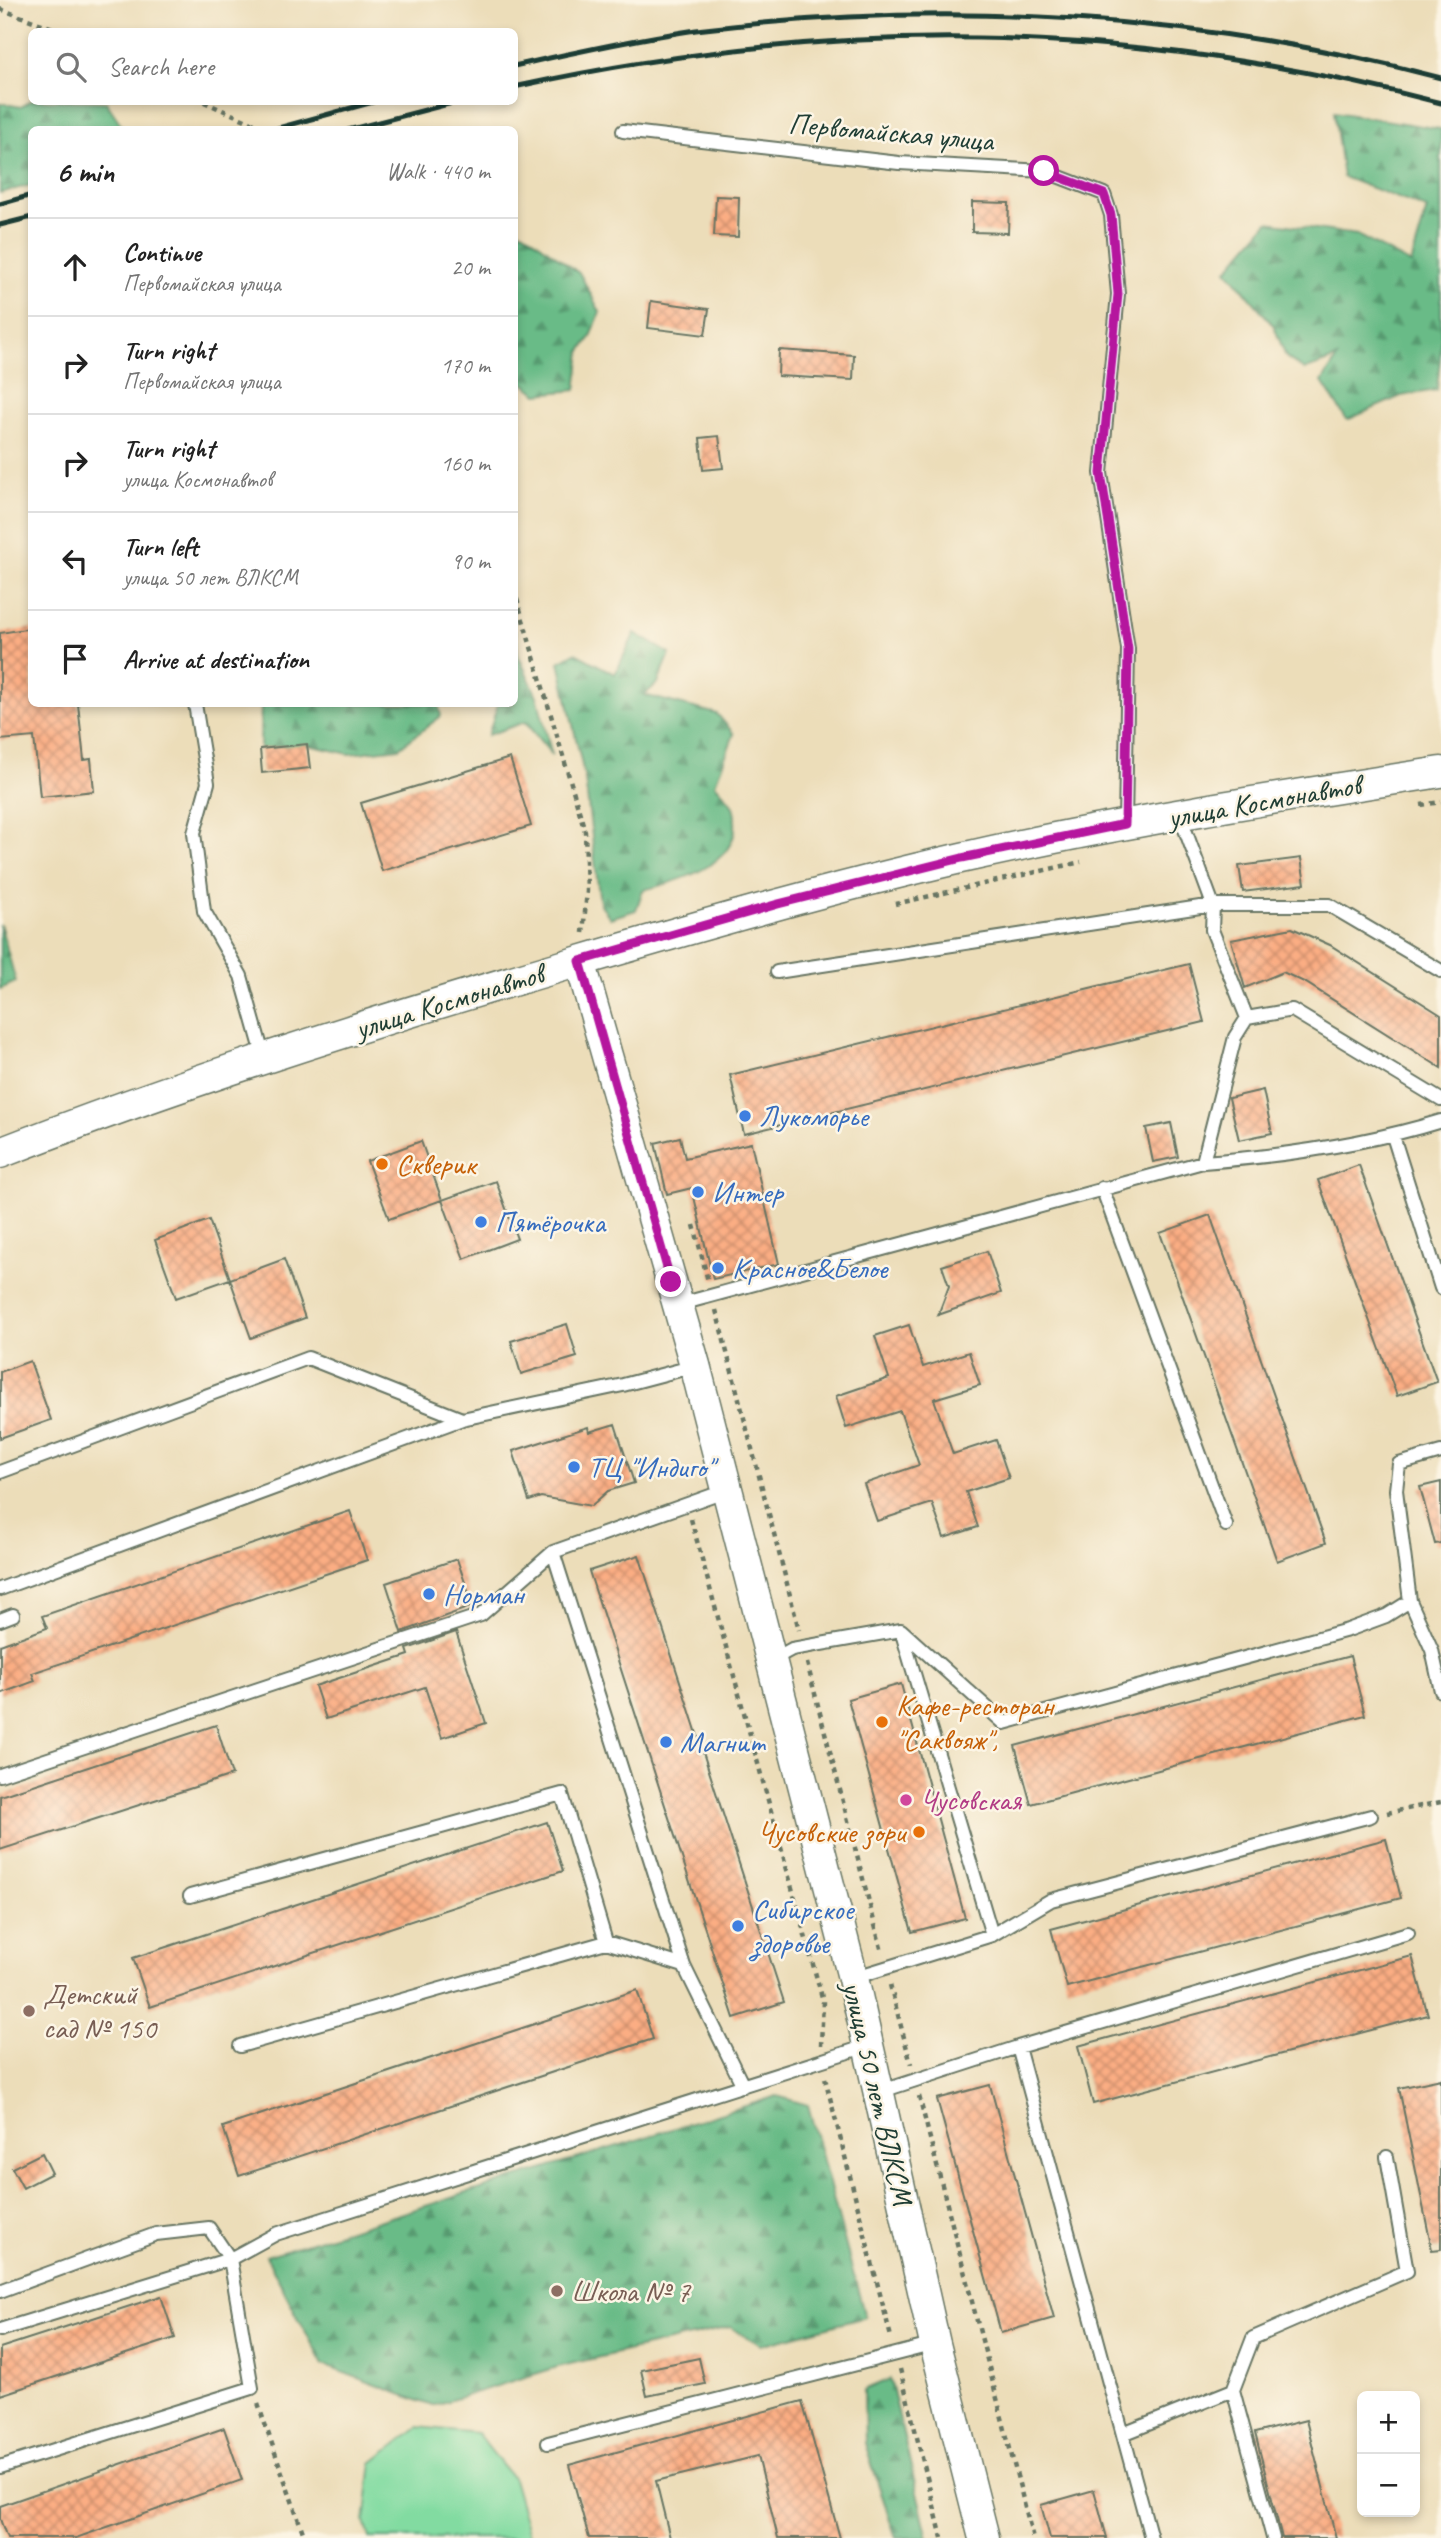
<!DOCTYPE html>
<meta charset="utf-8">
<style>
body{margin:0;font-family:Caveat,sans-serif;background:#f2f2f2;color:#222}
.controls{position:absolute;right:21px;bottom:21px;display:grid;overflow:hidden;border-radius:10px;box-shadow:0 4px 10px #0003}
.controls button{width:63px;height:63px;display:grid;place-items:center;padding:0;border:0;border-bottom:2px solid #e0e0e0;background:#fff;color:#222;font:35px sans-serif}
.stop{position:absolute;width:21px;height:21px;margin:-16px;border:5px solid #b5179e;border-radius:50%;background:#fff}
.stop.end{background:#b5179e;border-color:#fff;box-shadow:0 2px 7px #0008}
.list{margin:0;padding:0;list-style:none}
h2{display:flex;justify-content:space-between;align-items:center;height:91px;margin:0;padding:0 28px;font-size:30px}
h2 small{font-size:23px;font-weight:400;color:#767676}
.list li{display:grid;grid-template-columns:46px 1fr auto;gap:21px;align-items:center;box-sizing:border-box;height:98px;padding:0 28px;border-top:2px solid #e0e0e0}
.list b{display:block;font-size:26px;white-space:nowrap}
.list p{margin:0;font-size:23px;white-space:nowrap;color:#767676}
.list em{font-size:23px;font-style:normal;color:#767676}
.icon{flex:none;width:38px;height:38px;fill:none;stroke:currentColor;stroke-width:2;stroke-linecap:round;stroke-linejoin:round}
.map{position:relative;flex:none;width:1441px;height:2538px;overflow:hidden}
.search{position:absolute;background:#fff;box-shadow:0 4px 10px #0003;left:28px;top:28px;width:490px;height:77px;display:flex;align-items:center;gap:18px;box-sizing:border-box;padding:0 24px;border-radius:10px;color:#767676;font-size:26px}
.panel{position:absolute;background:#fff;box-shadow:0 4px 10px #0003;left:28px;top:126px;width:490px;height:581px;border-radius:10px}
.map>svg:first-child{display:block}
.forest{fill:url(#forest-firs);stroke:#447c5e;stroke-width:2}
.park{fill:#82dba1;stroke:#508c6a;stroke-width:2}
.building{fill:url(#building-cross-hatch)}
.lines{fill:none;stroke-linecap:round;stroke-linejoin:round}
.service-casing{stroke:#677563;stroke-width:16}
.tertiary-casing{stroke:#677563;stroke-width:33}
.path{stroke:#677563;stroke-width:4.5;stroke-dasharray:5 5;stroke-linecap:butt}
.service{stroke:#fff;stroke-width:12}
.tertiary{stroke:#fff;stroke-width:30}
.rail{stroke:#1f3d34;stroke-width:5}
.route{stroke:#b5179e;stroke-width:9}
.shop-dot{fill:#3f7fe0;stroke:#fcf5e5;stroke-width:2.5}
.food-dot{fill:#e8710a;stroke:#fcf5e5;stroke-width:2.5}
.hotel-dot{fill:#d1479c;stroke:#fcf5e5;stroke-width:2.5}
.education-dot{fill:#8d6e63;stroke:#fcf5e5;stroke-width:2.5}
.labels{text-anchor:middle;stroke-width:5;stroke-linejoin:round;paint-order:stroke}
.street-label{font-size:30px;fill:#1f3d34;stroke:#fcf5e5}
.shop-label{font-size:30px;fill:#366cbe;stroke:#fcf5e5;text-anchor:start}
.food-label{font-size:30px;fill:#c56008;stroke:#fcf5e5;text-anchor:start}
.hotel-label{font-size:30px;fill:#b23c85;stroke:#fcf5e5;text-anchor:start}
.education-label{font-size:30px;fill:#785e54;stroke:#fcf5e5;text-anchor:start}
</style>
<div class="map">
<svg width="1441" height="2538" viewBox="0 0 1441 2538">
<defs>
<pattern id="forest-firs" width="22" height="20" patternUnits="userSpaceOnUse" patternTransform="scale(1.75)"><rect width="22" height="20" fill="#69bb87"/><path d="M5 1l3.5 6h-7zM16 11l3.5 6h-7z" fill="#56996f"/></pattern>
<pattern id="building-cross-hatch" width="8" height="8" patternUnits="userSpaceOnUse" patternTransform="scale(1.75)"><rect width="8" height="8" fill="#fbad83"/><path d="M0 0l8 8M0 8l8-8" fill="none" stroke="#cb8e6c"/></pattern>
</defs>
<rect width="100%" height="100%" fill="#fcf5e5"/>
<filter id="ink" filterUnits="userSpaceOnUse"><feTurbulence type="fractalNoise" baseFrequency=".0143" numOctaves="2"/><feDisplacementMap in="SourceGraphic" scale="14" xChannelSelector="R" yChannelSelector="G"/><feConvolveMatrix kernelMatrix="1 2 1 2 8 2 1 2 1" color-interpolation-filters="sRGB"/></filter>
<filter id="wash" filterUnits="userSpaceOnUse"><feTurbulence type="fractalNoise" baseFrequency=".00686" numOctaves="4" result="noise"/><feDisplacementMap in="SourceGraphic" scale="28" xChannelSelector="R" yChannelSelector="G"/><feGaussianBlur stdDeviation="1.57" result="paint"/><feColorMatrix in="noise" values="0 0 0 0 0 0 0 0 0 0 0 0 0 0 0 0 0 1.4 0 .05"/><feComposite in="paint" operator="in"/></filter>
<g filter="url(#wash)">
<rect width="100%" height="100%" fill="#ecddb9"/>
<path class="forest" d="M31 100 106 102 124 129 32 130 31 185 0 193V103L21 107Z
M1334 112 1441 129V347L1437 390 1401 396 1347 420 1322 382 1337 358 1304 370 1286 357 1274 326 1227 270 1268 222 1357 235 1411 264 1427 209 1343 177Z
M515 229 524 232 580 274 600 312 591 337 581 351 576 390 538 394 518 379 514 366Z
M515 630 518 655 537 696 552 755 525 722 488 735 498 704H514Z
M635 633 670 654 658 683 644 695 717 714 734 734 715 784C720 790 728 797 732 805 735 809 735 815 735 821 739 865 677 882 643 890L636 910 610 918 600 903 585 779 559 662 575 653 615 674Z
M261 704H438L441 716 399 748 349 754 308 745 260 749Z
M0 924 16 982 0 989Z
M777 2096 808 2105 865 2317 761 2345 730 2327 561 2366 432 2406 323 2365 266 2256Z
M890 2379 928 2538H896L865 2443 864 2390Z"/>
<path class="park" d="M418 2427 477 2433 513 2479 530 2538H370L365 2522 372 2463Z"/>
<g id="blocks">
<path class="building" d="M716 196 739 197 738 237 714 236Z
M972 202 1009 203 1008 233 972 232Z
M651 301 709 309 705 335 648 328Z
M779 350 854 355 853 380 778 376Z
M719 436 723 468 703 470 700 438Z
M32 628V704H78L84 760 91 759 94 791 40 797 34 737 0 740V633Z
M307 744 310 768 262 773 260 749Z
M510 758 531 826 382 871 361 803Z
M1301 858 1305 884 1243 892 1239 866Z
M1292 928 1330 945 1441 1015V1068L1306 983 1283 972 1245 988 1231 940Z
M1189 964 1204 1022 744 1134 730 1075Z
M1263 1090 1272 1133 1239 1140 1229 1098Z
M1171 1123 1178 1157 1153 1162 1146 1128Z
M680 1137 685 1158 751 1143 779 1264 713 1279 692 1188 667 1194 655 1143Z
M421 1141 442 1200 389 1219 367 1161Z
M1359 1165 1437 1382 1397 1396 1318 1180Z
M496 1181 517 1239 464 1259 442 1200Z
M1210 1215 1326 1543 1277 1561 1160 1233Z
M209 1220 230 1279 176 1298 155 1240Z
M987 1251 1001 1293 938 1315 949 1286 942 1266Z
M284 1259 305 1318 251 1338 230 1279Z
M567 1324 577 1357 521 1374 511 1341Z
M909 1325 923 1367 969 1352 980 1385 934 1399 953 1454 996 1440 1009 1478 966 1492 978 1527 944 1538 932 1503 877 1521 864 1484 919 1465 900 1411 846 1428 836 1396 889 1378 875 1336Z
M30 1361 51 1420 0 1438V1372Z
M615 1424 634 1483 608 1491 591 1506 541 1497 529 1501 513 1451 588 1427 589 1432Z
M1441 1482V1543L1435 1544 1420 1487Z
M350 1511 367 1560 32 1673 35 1681 0 1694V1645L47 1628 42 1616Z
M639 1555 784 2002 734 2018 589 1571Z
M457 1559 473 1606 402 1632 386 1583Z
M456 1632 486 1723 442 1738 425 1687 326 1719 315 1686 409 1655 407 1649Z
M1350 1656 1365 1715 1031 1804 1015 1746Z
M901 1684 965 1918 912 1932 848 1699Z
M216 1725 232 1775 0 1850V1796Z
M547 1822 563 1871 150 2007 133 1958Z
M1386 1839 1401 1898 1067 1987 1051 1929Z
M1412 1956 1428 2015 1093 2104 1078 2046Z
M637 1990 653 2039 239 2176 223 2127Z
M1441 2079V2249L1432 2250 1399 2088Z
M990 2085 1054 2318 1001 2333 937 2099Z
M42 2153 52 2173 23 2188 12 2168Z
M161 2296 175 2338 0 2395V2348Z
M699 2358 705 2384 647 2396 641 2370Z
M802 2401 840 2538H778L758 2456 656 2481 670 2538H589L569 2465Z
M1306 2420 1336 2538H1282L1255 2433Z
M224 2428 242 2480 76 2538H7L0 2519V2506Z
M1094 2490 1107 2538H1050L1041 2505Z"/>
</g>
</g>
<g filter="url(#ink)">
<use href="#blocks" fill-opacity="0" stroke="#677563" stroke-width="2"/>
<g class="lines">
<g class="service-casing">
<path id="service" d="M623 131 899 163 1044 171 1104 194 1111 215 1118 294 1101 473 1128 649 1125 824
M195 704 208 783 194 833 204 911 241 976 264 1058
M1180 816 1213 905 1212 930 1247 1018 1235 1037 1203 1162
M777 972 1213 905H1329L1441 971
M1247 1018 1292 1010 1441 1100
M1393 1136 1441 1288
M1102 1188 1226 1525
M677 1305 1203 1162C1284 1156 1363 1145 1441 1121
M0 1472 308 1358 462 1419
M727 1490 553 1552 684 1966 743 2086
M0 1589 462 1419 623 1385 695 1366
M1410 1601 1432 1650 1441 1691
M0 1620 13 1615
M901 1630 992 1935
M770 1661 792 1649 901 1630 1004 1723 1348 1630 1386 1616 1410 1601 1396 1490 1399 1464 1441 1452
M0 1775 481 1615 553 1552
M190 1896 562 1794 606 1942
M853 1978 992 1935 1051 1900 1371 1816
M240 2046 606 1942 684 1966
M1018 2047 1151 2538
M879 2092 1018 2047 1408 1933
M0 2291 156 2234 209 2228 230 2259 252 2388 0 2467
M0 2330 230 2259 276 2234 867 2046
M1123 2434 1233 2390
M548 2443 935 2344
M1273 2538 1233 2390 1253 2338 1407 2271 1387 2157"/>
</g>
<g class="tertiary-casing">
<path id="tertiary" d="M580 961 695 1365 853 1978 935 2344 984 2538
M0 1153C184 1081 373 1022 563 966 695 927 827 889 961 858 1119 822 1281 797 1441 772"/>
</g>
<path class="path" d="M0 9 64 32
M204 102 268 130
M514 589 585 831 587 891 583 933
M1421 805 1441 802
M895 904 1081 862
M694 1225 708 1281
M716 1310 799 1630
M691 1519 823 2001 821 2045
M807 1663 882 1952
M1387 1813 1441 1802
M890 1985 911 2064
M825 2078 891 2337
M919 2096 1033 2538
M900 2369 942 2538
M258 2404 305 2538"/>
<use href="#service" class="service"/>
<use href="#tertiary" class="tertiary"/>
<path class="rail" d="M514 66C575 52 635 39 696 30 943 0 1201 14 1441 78
M514 87C832 17 1126 21 1441 103
M271 130 373 102
M348 130 456 102
M0 204 32 195
M0 225 32 217"/>
</g>
</g>
<g class="lines" filter="url(#ink)">
<path class="route" d="M671 1282 580 961 778 904 962 858 1125 824 1128 649 1101 473 1118 294 1111 215 1104 194 1044 171"/>
</g>
<g class="shop-dot">
<circle cx="745" cy="1116" r="7"/>
<circle cx="698" cy="1192" r="7"/>
<circle cx="481" cy="1222" r="7"/>
<circle cx="718" cy="1268" r="7"/>
<circle cx="574" cy="1467" r="7"/>
<circle cx="429" cy="1594" r="7"/>
<circle cx="666" cy="1742" r="7"/>
<circle cx="738" cy="1926" r="7"/>
</g>
<g class="food-dot">
<circle cx="382" cy="1164" r="7"/>
<circle cx="882" cy="1722" r="7"/>
<circle cx="919" cy="1832" r="7"/>
</g>
<circle class="hotel-dot" cx="906" cy="1800" r="7"/>
<g class="education-dot">
<circle cx="29" cy="2011" r="7"/>
<circle cx="557" cy="2291" r="7"/>
</g>
<g class="labels">
<g class="street-label">
<text transform="translate(891 132) rotate(5)" y="10">Первомайская улица</text>
<text transform="translate(1264 801) rotate(-10)" y="10">улица Космонавтов</text>
<text transform="translate(449 1001) rotate(-17)" y="10">улица Космонавтов</text>
<text transform="translate(878 2093) rotate(77)" y="10">улица 50 лет ВЛКСМ</text>
</g>
<g class="shop-label">
<text x="759" y="1126">Лукоморье</text>
<text x="712" y="1202">Интер</text>
<text x="495" y="1232">Пятёрочка</text>
<text x="732" y="1278">Красное&amp;Белое</text>
<text x="588" y="1477">ТЦ "Индиго"</text>
<text x="443" y="1604">Норман</text>
<text x="680" y="1752">Магнит</text>
<text x="752" y="1919">Сибирское<tspan x="752" dy="34">здоровье</tspan></text>
</g>
<g class="food-label">
<text x="396" y="1174">Скверик</text>
<text x="896" y="1715">Кафе-ресторан<tspan x="896" dy="34">"Саквояж",</tspan></text>
<text x="905" y="1842" text-anchor="end">Чусовские зори</text>
</g>
<g class="hotel-label">
<text x="920" y="1810">Чусовская</text>
</g>
<g class="education-label">
<text x="43" y="2004">Детский<tspan x="43" dy="34">сад № 150</tspan></text>
<text x="571" y="2301">Школа № 7</text>
</g>
</g>
</svg>
<div class="controls">
<button>+</button>
<button>−</button>
</div>
<div class="stop" style="left:1044px;top:171px"></div>
<div class="stop end" style="left:671px;top:1282px"></div>
<div class="search"><svg class="icon" aria-label="search" viewBox="0 0 24 24"><circle cx="10" cy="10" r="6"/><path d="M15 15l6 6"/></svg>Search here</div>
<section class="panel">
<h2>6 min<small>Walk · 440 m</small></h2>
<ul class="list">
<li><svg class="icon" aria-label="ahead" viewBox="0 0 24 24"><path d="M12 20V5M6 11l6-6 6 6"/></svg><div><b>Continue</b><p>Первомайская улица</p></div><em>20 m</em></li>
<li><svg class="icon" aria-label="right" viewBox="0 0 24 24"><path d="M7 20v-9h11M14 6l5 5-5 5"/></svg><div><b>Turn right</b><p>Первомайская улица</p></div><em>170 m</em></li>
<li><svg class="icon" aria-label="right" viewBox="0 0 24 24"><path d="M7 20v-9h11M14 6l5 5-5 5"/></svg><div><b>Turn right</b><p>улица Космонавтов</p></div><em>160 m</em></li>
<li><svg class="icon" aria-label="left" viewBox="0 0 24 24"><path d="M17 20v-9H6M10 6l-5 5 5 5"/></svg><div><b>Turn left</b><p>улица 50 лет ВЛКСМ</p></div><em>90 m</em></li>
<li><svg class="icon" aria-label="arrive" viewBox="0 0 24 24"><path d="M6 21V4h12l-3 4 3 4H6"/></svg><div><b>Arrive at destination</b></div></li>
</ul>
</section>
</div>
